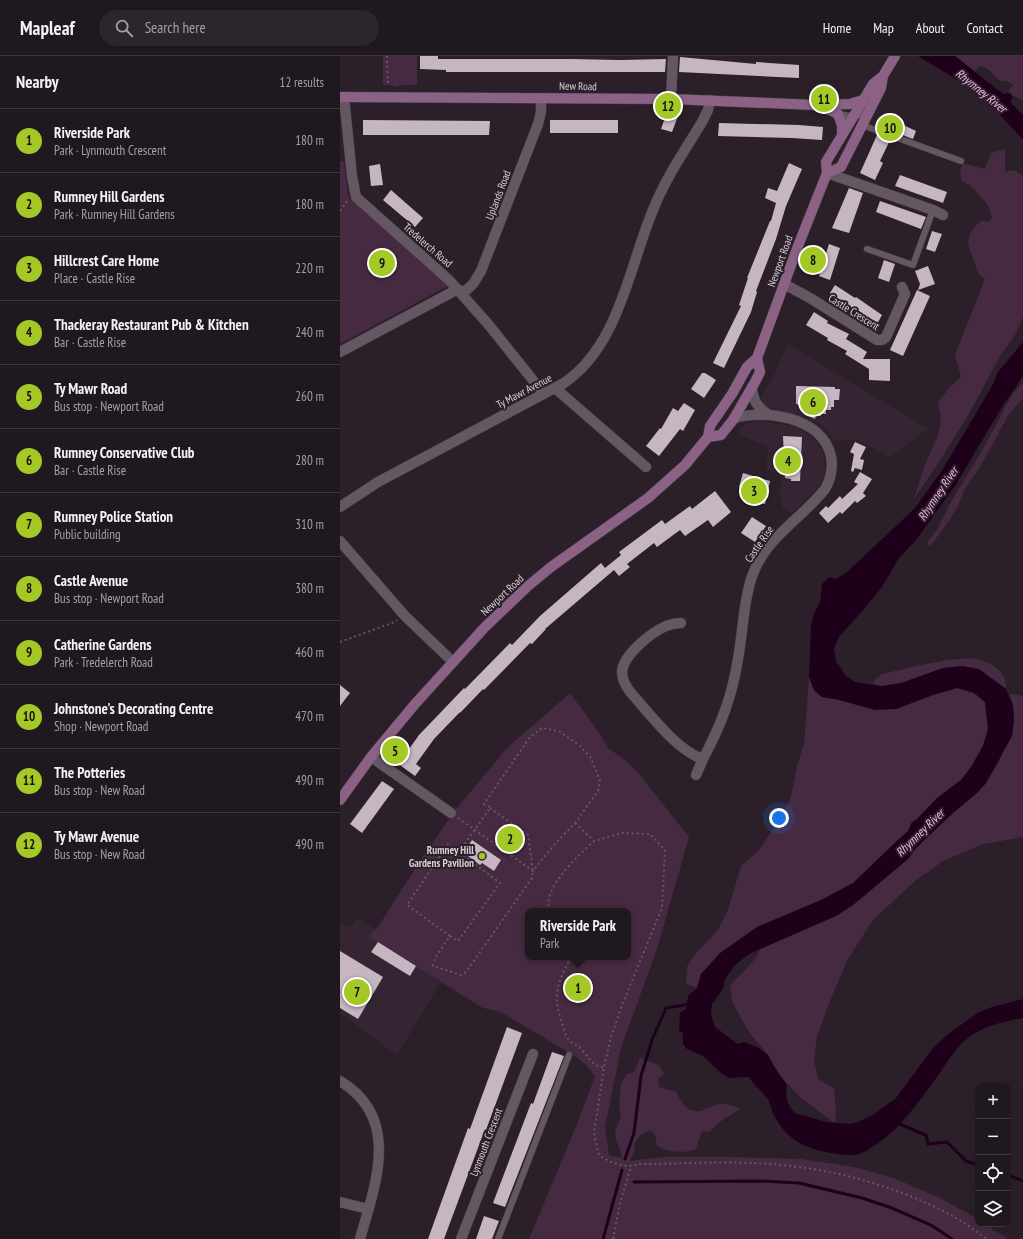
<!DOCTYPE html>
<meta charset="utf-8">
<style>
body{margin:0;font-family:"PT Sans Narrow",sans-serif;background:#2d252c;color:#f1f3f6}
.controls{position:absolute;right:12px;bottom:12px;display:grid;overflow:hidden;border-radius:8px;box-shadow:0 4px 16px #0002}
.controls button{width:36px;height:36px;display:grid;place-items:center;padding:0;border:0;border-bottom:1px solid #3d373d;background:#20181f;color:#f1f3f6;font:20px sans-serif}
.you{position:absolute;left:439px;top:762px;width:14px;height:14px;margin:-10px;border:3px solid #fff;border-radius:50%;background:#1a73e8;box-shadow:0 0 0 6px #1a73e833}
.badge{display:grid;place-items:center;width:26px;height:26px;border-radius:50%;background:#a4c825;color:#111;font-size:13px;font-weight:700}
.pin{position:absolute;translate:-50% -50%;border:2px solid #fff;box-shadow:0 1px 4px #0006}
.popup{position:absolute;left:185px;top:852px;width:106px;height:52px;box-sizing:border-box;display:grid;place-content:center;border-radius:8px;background:#20181f;filter:drop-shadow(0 1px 3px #0005);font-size:13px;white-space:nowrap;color:#a2a0a4}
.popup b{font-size:15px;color:#f1f3f6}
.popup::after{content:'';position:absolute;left:50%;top:100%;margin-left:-8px;border:8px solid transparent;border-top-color:#20181f}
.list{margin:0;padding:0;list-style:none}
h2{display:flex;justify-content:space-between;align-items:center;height:52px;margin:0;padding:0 16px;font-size:17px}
h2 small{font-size:13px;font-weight:400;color:#a2a0a4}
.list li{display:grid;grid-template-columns:26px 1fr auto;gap:12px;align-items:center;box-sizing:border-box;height:64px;padding:0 16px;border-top:1px solid #3d373d}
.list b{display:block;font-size:15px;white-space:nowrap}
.list p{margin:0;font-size:13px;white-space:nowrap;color:#a2a0a4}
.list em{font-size:13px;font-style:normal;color:#a2a0a4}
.icon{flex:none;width:22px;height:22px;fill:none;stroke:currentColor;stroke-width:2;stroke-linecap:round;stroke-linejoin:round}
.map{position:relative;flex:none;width:683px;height:1183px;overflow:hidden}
header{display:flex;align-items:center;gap:24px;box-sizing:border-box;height:56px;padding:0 20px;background:#20181f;border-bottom:1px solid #3d373d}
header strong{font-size:19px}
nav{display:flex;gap:22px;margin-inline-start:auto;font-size:14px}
.search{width:280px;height:36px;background:#2d252c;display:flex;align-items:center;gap:10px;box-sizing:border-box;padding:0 14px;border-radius:22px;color:#a2a0a4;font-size:15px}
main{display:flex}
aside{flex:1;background:#20181f}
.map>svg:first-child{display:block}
.built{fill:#352533}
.green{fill:#462a41;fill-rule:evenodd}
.water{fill:#1e001b}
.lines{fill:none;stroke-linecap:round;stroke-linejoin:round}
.stream{stroke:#1e001b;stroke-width:3}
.building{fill:#c5b6c2}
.lane-casing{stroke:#463d45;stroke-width:7}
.street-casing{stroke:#463d45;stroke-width:11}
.secondary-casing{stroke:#463d45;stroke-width:11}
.path{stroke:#625860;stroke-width:2;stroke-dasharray:2 3;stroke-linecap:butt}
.lane{stroke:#645762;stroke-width:6}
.street{stroke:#645762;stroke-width:10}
.secondary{stroke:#8b6285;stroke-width:10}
.poi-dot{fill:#a4c825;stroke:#2b2029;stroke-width:1.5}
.labels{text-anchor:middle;stroke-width:4;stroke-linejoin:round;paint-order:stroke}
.street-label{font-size:11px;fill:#d6cfd5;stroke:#2b2029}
.poi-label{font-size:11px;font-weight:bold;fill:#d6cfd5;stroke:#2b2029;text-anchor:end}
.water-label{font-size:12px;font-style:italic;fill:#fab8ef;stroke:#2b2029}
</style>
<header>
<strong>Mapleaf</strong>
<div class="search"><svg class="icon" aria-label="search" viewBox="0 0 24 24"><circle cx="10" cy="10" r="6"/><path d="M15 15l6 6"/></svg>Search here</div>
<nav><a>Home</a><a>Map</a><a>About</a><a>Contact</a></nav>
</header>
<main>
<aside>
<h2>Nearby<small>12 results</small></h2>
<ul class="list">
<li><span class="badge">1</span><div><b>Riverside Park</b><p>Park · Lynmouth Crescent</p></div><em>180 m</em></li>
<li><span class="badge">2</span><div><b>Rumney Hill Gardens</b><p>Park · Rumney Hill Gardens</p></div><em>180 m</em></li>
<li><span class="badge">3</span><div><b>Hillcrest Care Home</b><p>Place · Castle Rise</p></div><em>220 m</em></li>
<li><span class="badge">4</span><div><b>Thackeray Restaurant Pub &amp; Kitchen</b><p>Bar · Castle Rise</p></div><em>240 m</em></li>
<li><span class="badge">5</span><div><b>Ty Mawr Road</b><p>Bus stop · Newport Road</p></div><em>260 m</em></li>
<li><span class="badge">6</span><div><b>Rumney Conservative Club</b><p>Bar · Castle Rise</p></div><em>280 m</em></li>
<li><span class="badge">7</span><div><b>Rumney Police Station</b><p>Public building</p></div><em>310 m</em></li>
<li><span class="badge">8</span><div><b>Castle Avenue</b><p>Bus stop · Newport Road</p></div><em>380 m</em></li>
<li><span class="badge">9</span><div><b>Catherine Gardens</b><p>Park · Tredelerch Road</p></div><em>460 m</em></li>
<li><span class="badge">10</span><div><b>Johnstone's Decorating Centre</b><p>Shop · Newport Road</p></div><em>470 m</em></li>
<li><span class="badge">11</span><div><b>The Potteries</b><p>Bus stop · New Road</p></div><em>490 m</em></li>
<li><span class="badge">12</span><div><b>Ty Mawr Avenue</b><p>Bus stop · New Road</p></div><em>490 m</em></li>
</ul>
</aside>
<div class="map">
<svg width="683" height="1183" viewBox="0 0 683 1183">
<rect width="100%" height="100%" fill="#2b2029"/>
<path class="built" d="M538 58 576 75 572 86 532 70Z
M448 288 588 373 549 401 516 383 494 386 488 376 479 367 428 352 423 347 422 339 434 319Z
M419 365 458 371 468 378 477 386 484 397 485 413 483 424 476 434 452 457 443 452 441 445V440L438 438 442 429 438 418 426 413 429 391 398 378 401 371 407 366Z
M17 862 34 873 30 881 101 926 57 999 0 957V867L10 872Z"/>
<path class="green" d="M43 0H77V29H61L55 31 50 29H43Z
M615 0H683V44L672 39 669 35 673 29 667 25H661C653 20 649 10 639 10L635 16Z
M665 93V116L674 114 683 120V261L675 279 660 300 630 356 599 406 574 443 584 411 598 380 601 363 598 346 610 331 621 321 615 299 645 223 638 217 628 187 630 178 635 170 641 165 649 166 652 162 648 149 631 130 622 125 620 117 622 107 645 113 651 97Z
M4 105 8 137 10 144 13 143 23 154 105 226 106 231 102 233 0 288V106Z
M683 326V342L669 358 639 413 624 434 618 450 608 466 592 488 588 490V485L597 474 612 444 643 393 672 339Z
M631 602C649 606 666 612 666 633L657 626 577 622 561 627 542 630 535 629 533 625 542 618 581 609 608 604Z
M469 621 474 634 482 641 556 653 593 639 617 632 634 637 645 646 648 673 643 690 631 711 621 724 597 742 577 763 572 766 568 775 559 783 513 827 481 844 417 871 361 918 357 932 346 928 347 911 355 898 378 874 388 854 401 810 420 793 440 763 451 741 457 710 464 688Z
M230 637 262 681 268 692 285 704 299 718 349 781 317 893 281 992 265 1071 269 1099 282 1102C279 1083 269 1083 281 1062L279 1050 281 1027 287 1018 294 1016 300 1002 319 1009 324 1018 318 1023 319 1031 336 1036C342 1048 349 1059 364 1054 369 1052 374 1049 379 1048 387 1047 393 1050 400 1053L381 1065 369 1076 362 1075 356 1093C344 1098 329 1096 317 1090L315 1079 311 1074 302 1078 295 1086 294 1095 290 1105 324 1101H390L461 1103 514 1111 556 1123 600 1142 638 1163V1168H645L668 1183H189L238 1066 255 1020 247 1010 238 1002 159 955 143 952 29 881 34 873 36 874 82 802 117 752 167 692ZM188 855H288V901H188Z
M669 638 683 640V781L643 788 603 805 575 825 533 864 508 903 491 942 477 980 474 1004 478 1023 494 1032 496 1055 495 1067 461 1042 440 1020 428 999 408 975 392 945 390 930C400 917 414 909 420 893L496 860 513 849 568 803 576 792 613 757 637 737 646 727 659 706 674 664 673 649Z"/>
<path class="water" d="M578 0H615L663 38 670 37 673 41 670 46 683 59V84L655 53 634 34Z
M683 286V320L662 351 615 430 576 484 559 502 542 531 524 553 499 581 494 593 496 605 506 620 515 626 542 630 561 627 603 612 623 610 639 613 666 633 673 649 674 664 672 680 646 727 637 737 613 757 576 792 568 803 513 849 496 860 411 897 396 908 385 923 383 933 372 948 371 959 375 971 398 988 404 986 417 991 428 999 433 1009 447 1029C445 1041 447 1048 455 1057L486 1066 509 1068 518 1066 534 1058 556 1042 593 992 608 978 639 956 652 951 683 943V962C668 965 651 968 637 976 620 985 609 1003 599 1018 581 1043 562 1071 537 1088 531 1092 522 1098 515 1099 507 1100 499 1098 491 1097 467 1093 447 1084 435 1061 431 1056 431 1047 427 1042 421 1034 415 1031 409 1021L390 1022 382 1018 363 1000 347 993 343 988V977L339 975 340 956 346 953 348 940 357 932 361 918 380 897 417 871 481 844 513 827 559 783 568 775 572 766 577 763 597 742 621 724 631 711 643 690 648 673 645 646 634 637 617 632 593 639 556 653 535 654 499 644 482 641 474 634 469 621 471 569 474 557 480 546 482 528 489 521 496 523 507 516 574 453 601 416 652 330 658 316Z"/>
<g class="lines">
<path class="stream" d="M557 1067 586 1079 588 1088 607 1086 626 1105 638 1109
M285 1103 294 1077 301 1020 312 984 326 952 351 948
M668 1119 683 1125
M294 1126 420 1125 459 1127 522 1142 552 1152 591 1169 612 1183
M263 1183 282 1114"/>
</g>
<path class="building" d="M80 0H98V3H231L280 4 326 3 325 16H106V14L80 13Z
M340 1 416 8V6L459 9V22L339 16Z
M327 56 338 60 332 76 321 73Z
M23 64 150 65 149 79H23Z
M210 64H278V77H210Z
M545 65 557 70 559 67 576 75 573 83 542 71Z
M379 67 459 69 483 71 482 84 452 82 378 80Z
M537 79 550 84 540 105 543 107 535 124 520 117Z
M449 107 462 113 446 150 436 183 416 235 417 236 411 256 384 312 373 307 401 250 399 249 408 222H407L430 165H431L436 147 425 142 428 132 437 135Z
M40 108 43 129 31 130 29 110Z
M560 119 607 136 603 147 555 130Z
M509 132 523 137 509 177 492 172Z
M51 134 83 162 75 171 43 144Z
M540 145 586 161 581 173 536 156Z
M592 175 602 178 595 196 586 193Z
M489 188 500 192 490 224 479 220Z
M544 204 555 208 549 226 538 222Z
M588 210 595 228 578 234 580 228 575 215Z
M495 229 515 242 516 241 542 259 536 270 505 248H502L490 240V237Z
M577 234 590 240 563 300 550 294Z
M474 256 488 265 487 267 509 278 506 283 527 296 523 303H550V325L529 324V313L505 298 507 295 487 284 488 282 466 269Z
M362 317H365L376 324 364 342 351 333Z
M456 330 495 331V333H500L499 344H494V351H491V354H486V358H481V360H476L475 363 465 359 466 350 456 348Z
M344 347 355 354 343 375 340 373 319 400 306 390 320 372 321 373 333 352 338 355Z
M443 380 462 381 460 425H451V423L445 422Z
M515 386 526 391 520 403 524 404 522 414 515 412 513 416 511 415 514 398 510 396Z
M520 416 532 423 523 437 526 440 517 447 515 445 502 458 500 456 488 467 479 457 486 450 488 452 500 440 502 443 518 428 514 426Z
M403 417 430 425 425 448 406 444 407 440 400 438 402 432 399 431Z
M375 435 391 456 373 471 368 464 345 480 340 474 317 491 314 487 287 508 290 511 279 520 274 514 205 573H206L192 588 190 587 144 634 143 633 120 657V656L94 683 76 708 81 712 75 720 57 707 63 699 64 700 79 679 124 632 125 633 170 587 172 589 200 560 246 520 261 507 265 512 281 499 279 496 322 464 325 468 350 450 352 453Z
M412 461 426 470 415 486 401 477Z
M0 629 10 637 0 650Z
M42 725 54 733 22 777 10 768Z
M132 784 161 804 154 815 142 807 140 809 124 797Z
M38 886 76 910 70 920 31 896Z
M0 895 43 921 18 963 0 952Z
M167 971 182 977 146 1074 145 1073 104 1183H88L128 1072 130 1073Z
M212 996 224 1000 165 1151 153 1147 191 1047 193 1048Z
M144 1160 159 1165 152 1183H136Z"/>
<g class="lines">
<g class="lane-casing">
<path id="lane" d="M498 58C504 59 516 63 521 58 524 55 526 50 528 47L534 45
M522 69 621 105
M527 193 573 209 593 154
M158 1183 229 999"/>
</g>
<g class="street-casing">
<path id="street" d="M4 41 12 120 16 141 109 224 148 268 204 338
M331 43 333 0
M487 117 593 154 603 159
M444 228 470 242 537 284H542L546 281 565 238 562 231
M122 238 133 228 141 215 198 68 201 56V42
M0 296 118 233
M215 332 306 411
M412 332C413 345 418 352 429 359
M0 451 38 426 224 327C279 290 289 211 313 154 325 123 345 94 362 66L368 54 370 44
M0 485 65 560 113 606
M341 567C336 567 331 568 326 570 312 576 284 598 282 615 282 624 286 631 291 637 310 658 337 695 363 703 381 669 392 641 398 603 403 576 404 536 415 513 430 479 463 461 485 433 491 423 493 412 491 400 482 361 426 353 394 362
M31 701 111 757
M356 719 363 703
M0 1025C62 1062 35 1129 20 1183
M0 1146 28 1153
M121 1183 193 998"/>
</g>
<g class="secondary-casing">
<path id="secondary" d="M0 41 331 43 475 49 510 48 523 44
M481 52 490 54 498 58 502 69V78
M487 117 501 111 541 32 543 20
M368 381 381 379 393 364 415 326 420 316 417 302
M0 744 31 701 75 648 145 571 188 530 211 511 308 442 345 409 368 381 370 370 392 338 407 311 417 302 458 190 487 117 486 106 533 28 543 20 555 0"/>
</g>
<path class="path" d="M47 0 48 28
M0 155 8 144
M0 586 52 567 57 564
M150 752 188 779 193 815 192 822 126 916 121 919 93 910 95 902 110 880 67 849 108 788 119 796Z
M118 762 193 815 214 789 235 767 258 735 260 725 251 702 240 690 219 675 202 672 190 681 144 748 150 751
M235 767 254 785 282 777 310 778 325 794 322 852 282 949 271 981 264 1011 254 1077 257 1092 260 1100C272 1107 286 1113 299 1108 346 1108 394 1104 441 1109 496 1114 554 1130 603 1155 619 1163 633 1173 647 1183
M210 855C200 834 240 798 254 785
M110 880 118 885 160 827 119 796
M228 901 229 905C216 929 213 942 222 967 224 973 225 980 229 984 232 988 238 989 241 993 249 1000 251 1011 264 1011
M273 1183 280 1147 291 1111"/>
<use href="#lane" class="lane"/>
<use href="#street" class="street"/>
<use href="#secondary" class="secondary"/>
</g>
<circle class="poi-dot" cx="142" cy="800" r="4"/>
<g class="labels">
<g class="street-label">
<text transform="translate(238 30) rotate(1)" y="4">New Road</text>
<text transform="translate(158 139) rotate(-69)" y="4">Uplands Road</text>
<text transform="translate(88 189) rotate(41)" y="4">Tredelerch Road</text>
<text transform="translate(440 205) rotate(-70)" y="4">Newport Road</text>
<text transform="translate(514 256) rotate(32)" y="4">Castle Crescent</text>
<text transform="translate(184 335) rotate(-28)" y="4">Ty Mawr Avenue</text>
<text transform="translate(419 488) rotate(-55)" y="4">Castle Rise</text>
<text transform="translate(162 539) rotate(-43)" y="4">Newport Road</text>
<text transform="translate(146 1086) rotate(-69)" y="4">Lynmouth Crescent</text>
</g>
<g class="poi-label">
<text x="134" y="798">Rumney Hill<tspan x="134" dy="13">Gardens Pavilion</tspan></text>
</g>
<g class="water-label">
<text transform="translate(641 35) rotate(39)" y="4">Rhymney River</text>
<text transform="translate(598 438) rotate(-56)" y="4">Rhymney River</text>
<text transform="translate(580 777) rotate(-44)" y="4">Rhymney River</text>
</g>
</g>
</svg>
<div class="controls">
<button>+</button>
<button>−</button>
<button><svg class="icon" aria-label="locate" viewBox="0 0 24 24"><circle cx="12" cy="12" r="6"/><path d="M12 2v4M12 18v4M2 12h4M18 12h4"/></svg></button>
<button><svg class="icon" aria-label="layers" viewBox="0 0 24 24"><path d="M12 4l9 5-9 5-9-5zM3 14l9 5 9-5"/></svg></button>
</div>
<div class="you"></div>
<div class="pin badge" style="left:238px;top:932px">1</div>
<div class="popup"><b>Riverside Park</b>Park</div>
<div class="pin badge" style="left:170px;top:783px">2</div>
<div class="pin badge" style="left:414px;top:435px">3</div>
<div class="pin badge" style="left:448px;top:405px">4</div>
<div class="pin badge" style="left:55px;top:695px">5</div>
<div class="pin badge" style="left:473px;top:346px">6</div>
<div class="pin badge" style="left:17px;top:936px">7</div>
<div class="pin badge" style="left:473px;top:204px">8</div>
<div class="pin badge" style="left:42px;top:207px">9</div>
<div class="pin badge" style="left:550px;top:72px">10</div>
<div class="pin badge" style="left:484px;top:43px">11</div>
<div class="pin badge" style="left:328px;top:50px">12</div>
</div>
</main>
